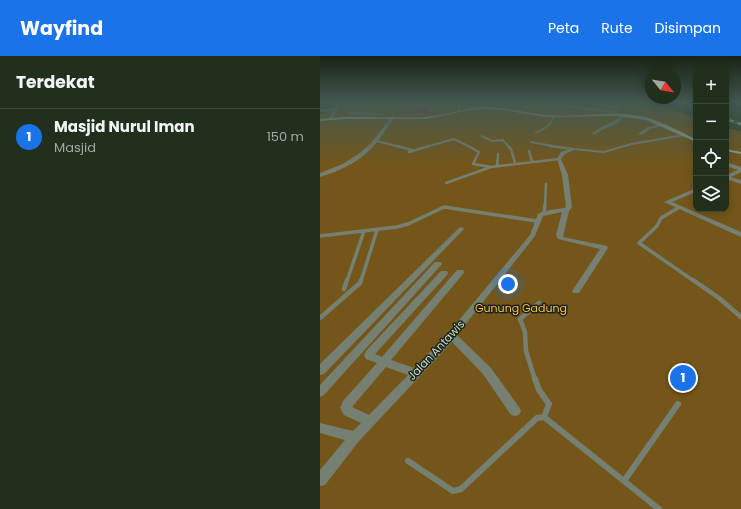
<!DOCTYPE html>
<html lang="id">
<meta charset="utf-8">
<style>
body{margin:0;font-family:Poppins,sans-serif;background:#283825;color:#f1f3f6}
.controls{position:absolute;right:12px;top:12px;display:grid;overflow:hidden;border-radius:8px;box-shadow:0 2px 10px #0003}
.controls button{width:36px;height:36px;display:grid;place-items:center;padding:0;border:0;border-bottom:1px solid #3d4b3b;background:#20301c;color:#f1f3f6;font:20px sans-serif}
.compass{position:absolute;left:325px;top:12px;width:36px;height:36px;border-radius:50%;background:#20301c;box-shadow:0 2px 10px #0003;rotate:120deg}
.you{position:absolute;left:188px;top:228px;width:14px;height:14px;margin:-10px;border:3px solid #fff;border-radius:50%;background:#1a73e8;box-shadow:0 0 0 6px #1a73e833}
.badge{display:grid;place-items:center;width:26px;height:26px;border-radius:50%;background:#1a73e8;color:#fff;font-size:13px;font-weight:700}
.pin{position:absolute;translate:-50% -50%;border:2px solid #fff;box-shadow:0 1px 4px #0006}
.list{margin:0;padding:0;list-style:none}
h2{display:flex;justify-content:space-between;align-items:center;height:52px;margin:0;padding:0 16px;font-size:17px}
h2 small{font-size:13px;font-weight:400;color:#a2a9a3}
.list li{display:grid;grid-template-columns:26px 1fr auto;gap:12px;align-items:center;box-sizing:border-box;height:56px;padding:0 16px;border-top:1px solid #3d4b3b}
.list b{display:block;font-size:15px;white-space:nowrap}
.list p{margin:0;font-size:13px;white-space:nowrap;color:#a2a9a3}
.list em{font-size:13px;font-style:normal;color:#a2a9a3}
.icon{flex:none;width:22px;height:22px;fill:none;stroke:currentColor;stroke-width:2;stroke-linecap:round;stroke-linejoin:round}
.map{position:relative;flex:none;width:421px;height:453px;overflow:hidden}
header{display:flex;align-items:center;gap:24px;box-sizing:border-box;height:56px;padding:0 20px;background:#1a73e8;color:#fff}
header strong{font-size:19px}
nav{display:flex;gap:22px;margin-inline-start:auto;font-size:14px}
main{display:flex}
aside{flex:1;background:#20301c}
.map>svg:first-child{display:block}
.green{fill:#75561a}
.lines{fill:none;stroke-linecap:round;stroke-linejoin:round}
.river{fill:#001846;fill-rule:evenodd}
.lane-far4{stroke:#758072;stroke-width:2}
.lane-far3{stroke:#758072;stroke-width:2.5}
.lane-far2{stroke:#758072;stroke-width:3.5}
.lane-far1{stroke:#758072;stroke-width:4.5}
.lane{stroke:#758072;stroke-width:6}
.street{fill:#758072;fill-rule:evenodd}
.secondary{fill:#95a791;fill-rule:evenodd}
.rail-casing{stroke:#a8b8a5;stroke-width:2.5}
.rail{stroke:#1a2418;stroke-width:1.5;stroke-dasharray:4;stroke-linecap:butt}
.wall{fill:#8d2833}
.shaded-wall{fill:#732129}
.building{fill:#a42f3b;stroke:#732129}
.labels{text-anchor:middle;stroke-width:3;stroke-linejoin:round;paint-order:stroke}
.park-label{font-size:11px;fill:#fcbe4b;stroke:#1a2418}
.street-label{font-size:11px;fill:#d0decd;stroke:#1a2418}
</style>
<header>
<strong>Wayfind</strong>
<nav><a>Peta</a><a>Rute</a><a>Disimpan</a></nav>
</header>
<main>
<aside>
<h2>Terdekat<small></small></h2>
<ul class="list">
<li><span class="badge">1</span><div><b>Masjid Nurul Iman</b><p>Masjid</p></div><em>150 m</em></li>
</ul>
</aside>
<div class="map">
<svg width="421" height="453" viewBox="0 0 421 453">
<rect width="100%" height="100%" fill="#2a4025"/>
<path class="green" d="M33 46H330L376 62V153H406V72L421 75V453H0V59Z"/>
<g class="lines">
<path class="river" d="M406 46 421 50V54L406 49Z"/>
<path class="lane-far4" d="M279 46 298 53 291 56
M158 52 162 48 169 46
M31 56 37 57H30Z
M37 57 56 58
M216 77 228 70 235 60
M162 80 172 85 183 84 189 91
M56 85 81 91
M211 86 238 91
M106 91 134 83 150 91"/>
<path class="lane-far3" d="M77 90 92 94
M148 90 159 96 153 108 171 111
M188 90 191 93 195 107
M230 90 253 93
M209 95 212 105
M89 96 109 90
M177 110 178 98
M126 127 171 111 239 103
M225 149 226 128"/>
<path class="lane-far2" d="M358 152 341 162 337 170 319 187 374 225
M224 157 225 148
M0 180 77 171 88 168 124 151 217 165
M27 225 44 175
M41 225 57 174"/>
<path class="lane-far1" d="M373 224 399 242 421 261
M24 233 27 224
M0 262 40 227 41 224
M215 324 206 295 205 276 200 263 219 247"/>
<path class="lane" d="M215 323 219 334 229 348 224 361
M88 405 133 435 141 433 217 362 224 361 339 453
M304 425 358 348"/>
<path class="street" d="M17 46H21L12 63 9 62 13 55 0 56V54L14 52Z
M136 46H140V56L137 55Z
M216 46H228L274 52 315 60 313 61 305 60 298 67 282 74 274 79 272 78C280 69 293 68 302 59Z
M72 60 75 61C67 71 61 82 52 92 39 106 19 115 0 121V117L23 108 40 97 52 86Z
M341 68 342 70 330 73 322 79 318 78 328 71Z
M363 78 365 79V80L312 89 284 97 254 94 245 98 241 103 248 119 252 151 249 155 243 181 287 190 288 192 259 237H253L252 235 280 193 238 183 236 179 242 156 223 160 215 180 137 279 171 312 199 351 201 355 199 359 195 360 191 359 163 318 132 286 39 385 5 429 0 430V414L25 384 0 377V367L33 375 41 367 24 359 20 352 23 345 57 307 46 303 44 300 46 295 121 215H127L128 217 127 219 55 298 62 301 137 214H143L144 216 143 218 71 304 94 312 125 281 210 179 218 158 224 155 244 152 246 151 242 119 237 103 241 96 253 92 284 95 311 87ZM66 311 88 319 49 359 32 351Z
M406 106 421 111V116L411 121 421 124V128L406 123V119L418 114 406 110Z
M376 132V136L352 146 421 176V181L344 146Z
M141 171 144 173 143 174 4 318 0 319V308L139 172Z
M115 206H121L122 208 4 339 0 341V329Z"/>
<path class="secondary" d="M165 51C186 51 205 57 226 59 257 62 289 54 320 60 340 64 358 75 376 83V86L326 64 297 60 226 61 182 54 165 53 150 54 106 63H26L0 65V63C35 58 70 63 105 61 125 60 145 51 165 51Z
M406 93 421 96V98L406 95Z"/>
<g class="rail-casing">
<path id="rail" d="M364 46 376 53
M406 63 421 68"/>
</g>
<use href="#rail" class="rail"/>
</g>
<path class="wall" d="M108 47V56L105 58 88 53 87 50Z
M353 316 375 323 364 333 350 322Z"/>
<path class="shaded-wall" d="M108 47V56L105 58 104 54Z
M378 317 375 323 364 333 367 327Z"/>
<path class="building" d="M108 47 107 53 104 54 87 50V48Z
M364 306 378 317 367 327 353 316Z"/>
<linearGradient id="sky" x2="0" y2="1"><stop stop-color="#172314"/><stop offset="0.42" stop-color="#445951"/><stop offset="1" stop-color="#445951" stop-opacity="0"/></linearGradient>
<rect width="421" height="110" fill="url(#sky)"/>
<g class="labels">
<g class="park-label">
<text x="201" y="256">Gunung Gadung</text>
</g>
<g class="street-label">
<text transform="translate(116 294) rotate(-47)" y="4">Jalan Antawis</text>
</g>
</g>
</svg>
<div class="controls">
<button>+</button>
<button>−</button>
<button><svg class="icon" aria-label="locate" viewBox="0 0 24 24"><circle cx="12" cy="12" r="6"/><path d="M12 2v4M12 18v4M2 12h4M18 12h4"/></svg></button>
<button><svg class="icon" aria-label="layers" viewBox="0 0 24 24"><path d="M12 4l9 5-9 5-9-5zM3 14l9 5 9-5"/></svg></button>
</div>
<svg class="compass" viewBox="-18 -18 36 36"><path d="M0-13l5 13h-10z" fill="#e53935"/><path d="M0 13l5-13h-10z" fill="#a2a9a3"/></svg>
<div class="you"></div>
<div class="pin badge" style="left:363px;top:322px">1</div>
</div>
</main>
